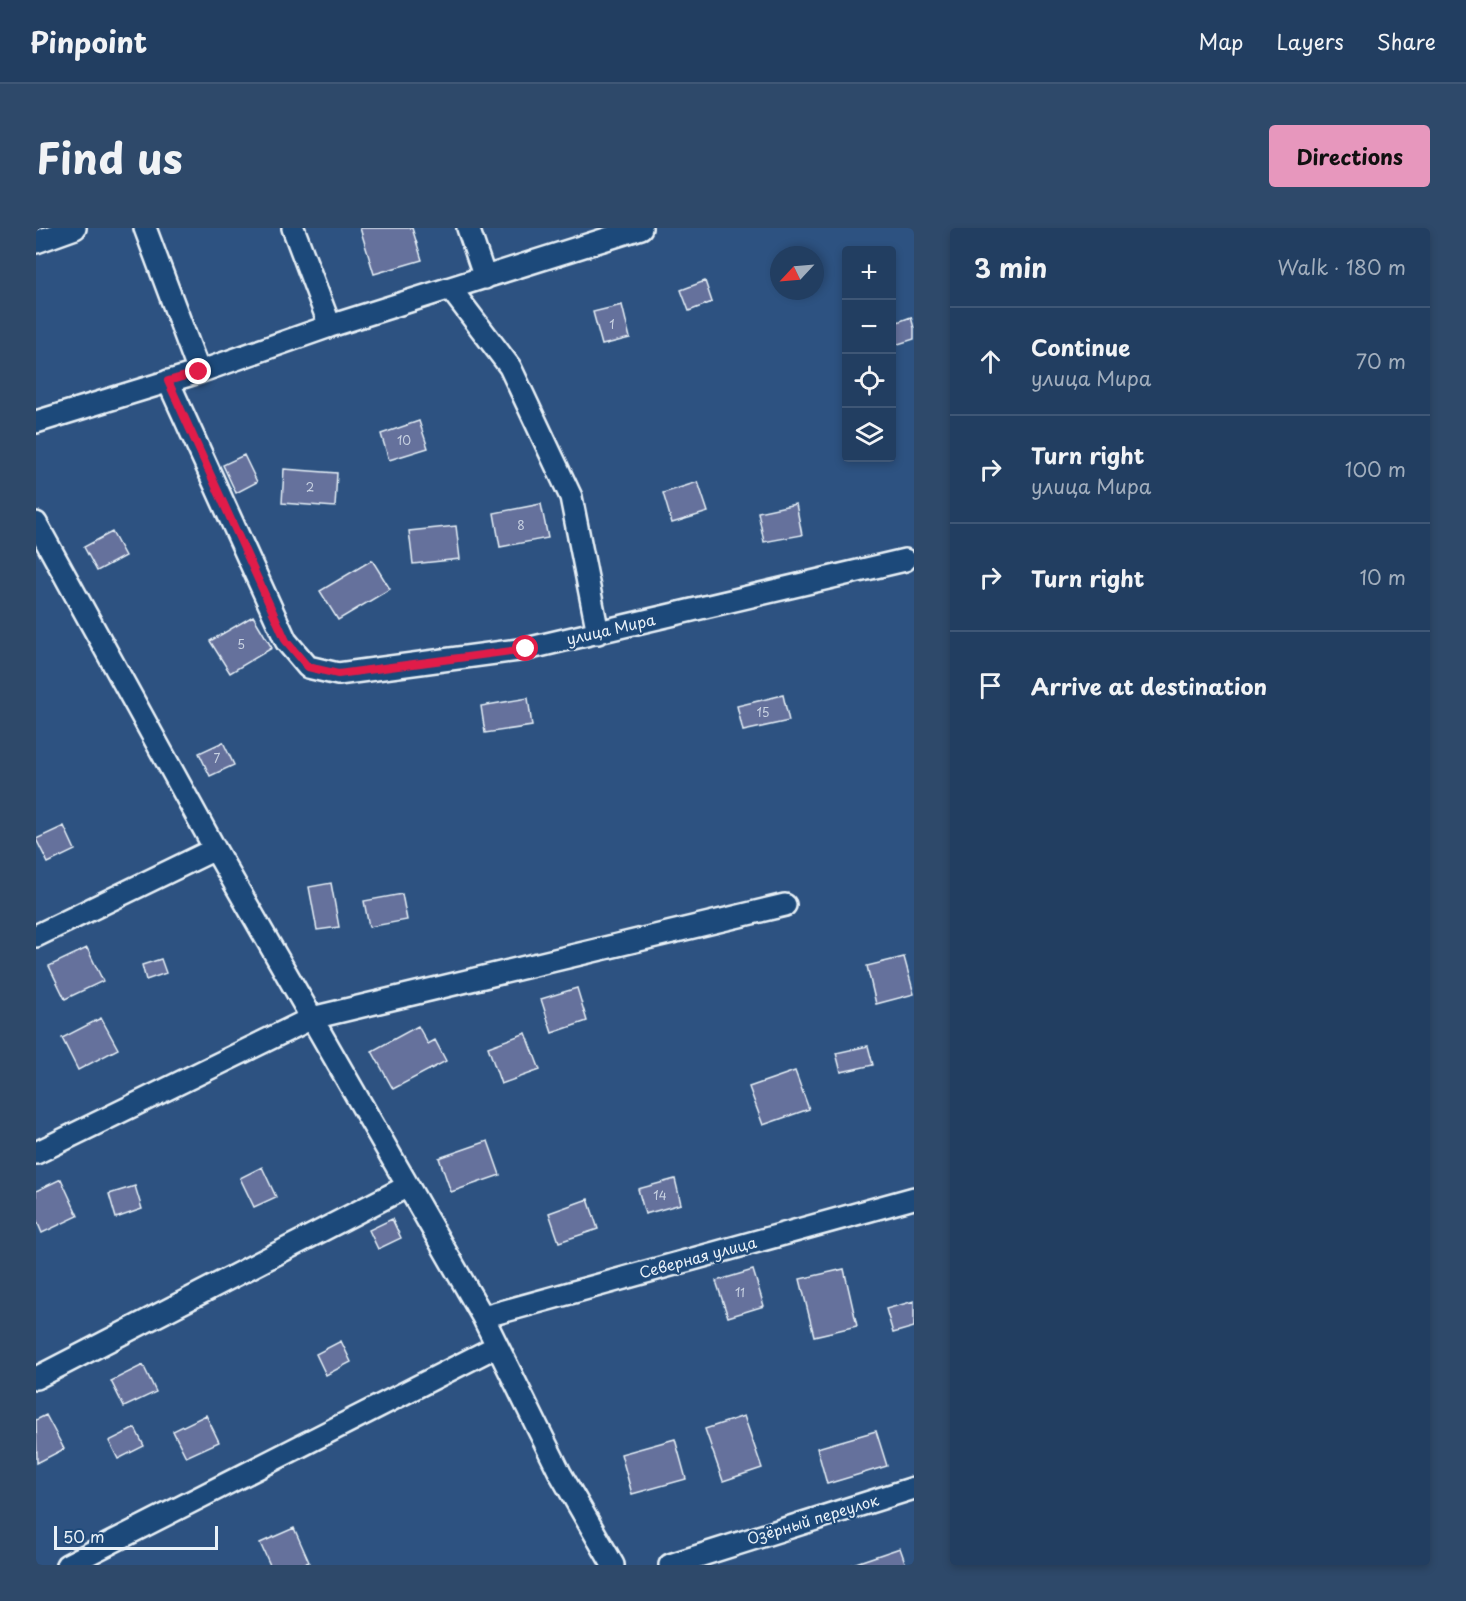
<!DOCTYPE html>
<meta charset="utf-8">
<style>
body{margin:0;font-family:"Playpen Sans",sans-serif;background:#2e496a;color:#f1f3f6}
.controls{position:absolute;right:18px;top:18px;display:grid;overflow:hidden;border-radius:6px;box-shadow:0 3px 9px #0003}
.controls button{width:54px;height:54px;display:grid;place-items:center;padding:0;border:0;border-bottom:2px solid #3f5776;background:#223e61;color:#f1f3f6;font:30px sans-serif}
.compass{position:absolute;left:734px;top:18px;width:54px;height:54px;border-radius:50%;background:#223e61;box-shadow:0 3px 9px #0003;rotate:244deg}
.scale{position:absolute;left:18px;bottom:15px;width:164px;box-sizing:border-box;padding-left:6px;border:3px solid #e8f1f8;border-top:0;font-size:16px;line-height:21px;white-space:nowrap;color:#e8f1f8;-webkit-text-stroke:4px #1f4a7a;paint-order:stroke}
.stop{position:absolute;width:18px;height:18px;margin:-14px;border:4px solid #e11d48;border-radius:50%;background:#fff}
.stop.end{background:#e11d48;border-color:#fff;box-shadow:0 2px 6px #0008}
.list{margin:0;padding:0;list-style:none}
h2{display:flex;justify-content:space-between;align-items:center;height:78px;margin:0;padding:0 24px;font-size:26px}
h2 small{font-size:20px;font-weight:400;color:#a2aebd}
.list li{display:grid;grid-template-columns:39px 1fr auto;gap:18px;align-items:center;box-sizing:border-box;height:108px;padding:0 24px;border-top:2px solid #3f5776}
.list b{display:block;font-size:22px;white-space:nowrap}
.list p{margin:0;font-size:20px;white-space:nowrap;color:#a2aebd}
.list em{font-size:20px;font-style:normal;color:#a2aebd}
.icon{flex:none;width:33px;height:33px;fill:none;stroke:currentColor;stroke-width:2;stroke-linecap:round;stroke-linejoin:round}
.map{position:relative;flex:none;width:878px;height:1337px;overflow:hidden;border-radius:6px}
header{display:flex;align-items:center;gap:36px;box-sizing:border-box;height:84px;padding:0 30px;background:#223e61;border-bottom:2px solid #3f5776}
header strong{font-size:28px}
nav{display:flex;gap:33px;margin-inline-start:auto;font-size:21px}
.intro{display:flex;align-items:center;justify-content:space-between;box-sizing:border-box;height:144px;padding:0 36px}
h1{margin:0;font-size:42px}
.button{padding:15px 27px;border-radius:6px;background:#e797bd;color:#111;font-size:21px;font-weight:700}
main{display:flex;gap:36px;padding:0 36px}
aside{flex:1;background:#223e61;border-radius:6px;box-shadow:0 3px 9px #0003}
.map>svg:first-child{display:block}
.building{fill:#65719c;stroke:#e8f1f8;stroke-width:1.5}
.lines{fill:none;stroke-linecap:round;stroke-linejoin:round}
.minor-casing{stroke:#e8f1f8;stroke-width:26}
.minor{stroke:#1f4a7a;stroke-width:21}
.route{stroke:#e11d48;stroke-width:8}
.labels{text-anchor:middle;stroke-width:4.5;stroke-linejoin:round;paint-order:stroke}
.number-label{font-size:12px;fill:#c7d1e1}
.street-label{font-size:15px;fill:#e8f1f8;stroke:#1f4a7a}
</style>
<header>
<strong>Pinpoint</strong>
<nav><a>Map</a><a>Layers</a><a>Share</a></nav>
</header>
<div class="intro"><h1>Find us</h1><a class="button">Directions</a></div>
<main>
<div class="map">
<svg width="878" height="1337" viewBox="0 0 878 1337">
<rect width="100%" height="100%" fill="#2d5281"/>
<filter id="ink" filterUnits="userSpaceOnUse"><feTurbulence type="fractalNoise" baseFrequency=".0167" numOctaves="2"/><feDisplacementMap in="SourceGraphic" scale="12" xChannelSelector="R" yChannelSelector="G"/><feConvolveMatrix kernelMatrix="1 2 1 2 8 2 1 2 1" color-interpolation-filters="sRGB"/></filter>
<g filter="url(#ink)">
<path class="building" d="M324 0H376L386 32 338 46Z
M669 53 676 74 653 83 645 62Z
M586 77 594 110 566 117 557 84Z
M875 89 878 100V111L856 118V96Z
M383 193 392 220 353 232 345 206Z
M208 227 221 254 200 265 187 237Z
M248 241 301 245 299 279 246 275Z
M662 254 672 284 636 295 627 265Z
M505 276 512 310 464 319 458 285Z
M760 276 766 307 728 314 722 284Z
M420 298 424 331 377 336 373 303Z
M76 304 89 328 61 343 48 319Z
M336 332 354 361 302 392 284 363Z
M217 388 236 420 194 445 174 413Z
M747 467 753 493 707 503 701 478Z
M492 470 496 498 449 505 445 478Z
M187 514 198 537 174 548 163 525Z
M28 598 39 622 12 635 0 611Z
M295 655 303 699 281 702 273 659Z
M366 666 371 692 333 699 328 673Z
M51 720 67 753 29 771 13 738Z
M868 729 878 766 840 776 831 738Z
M125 731 130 745 110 752 106 737Z
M541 760 551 793 516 805 505 771Z
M65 790 82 821 42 842 26 810Z
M382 798 392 816 399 812 410 833 357 861 336 823Z
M490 805 504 842 465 856 452 819Z
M832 818 837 837 805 844 800 825Z
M759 843 773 881 727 897 713 859Z
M452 913 464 947 415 964 403 930Z
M226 939 240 969 218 979 204 950Z
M25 951 42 988 6 1005 0 991V963Z
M639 951 645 976 609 986 602 961Z
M99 958 106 981 80 990 73 966Z
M552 971 562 1001 523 1014 513 985Z
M356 991 365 1010 342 1021 333 1002Z
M808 1041 821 1098 778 1108 764 1051Z
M717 1042 728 1078 692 1089 680 1053Z
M878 1073V1099L857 1105 850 1081Z
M305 1113 315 1134 290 1147 280 1126Z
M107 1137 120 1164 88 1179 75 1153Z
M10 1187 28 1221 1 1235 0 1192Z
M170 1187 183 1214 150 1229 137 1203Z
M708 1188 726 1240 687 1253 669 1201Z
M99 1200 108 1218 82 1231 73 1213Z
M840 1203 851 1238 791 1256 781 1220Z
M639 1211 650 1251 596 1266 585 1226Z
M258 1300 273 1334 265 1337H234L224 1315Z
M864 1320 870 1337H814Z"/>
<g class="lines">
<g class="minor-casing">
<path id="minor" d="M109 0 163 144
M257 0 294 98
M432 0 449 50
M0 14 39 0
M414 60 474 139 535 269 562 405
M132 153 250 413 272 439 302 446 490 421 869 332
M0 194 163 144 294 98 605 0
M0 295 179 621 447 1089 524 1245 577 1337
M0 708 179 621
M0 925 276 790 749 677
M447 1089 878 970
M0 1150 372 958
M31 1337 461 1118
M634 1337 878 1260"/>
</g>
<use href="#minor" class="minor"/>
</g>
</g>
<g class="lines" filter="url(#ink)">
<path class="route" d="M163 144 132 153 250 413 272 439 302 446 490 421"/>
</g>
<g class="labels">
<g class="number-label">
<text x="576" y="101">1</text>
<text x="368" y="217">10</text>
<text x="274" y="264">2</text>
<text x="485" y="302">8</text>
<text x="205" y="421">5</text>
<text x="727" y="489">15</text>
<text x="181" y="535">7</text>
<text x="624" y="972">14</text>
<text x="704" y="1069">11</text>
</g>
<g class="street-label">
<text transform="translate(575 402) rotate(-13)" y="5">улица Мира</text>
<text transform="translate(662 1030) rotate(-15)" y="5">Северная улица</text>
<text transform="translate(777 1292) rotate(-17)" y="5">Озёрный переулок</text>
</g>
</g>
</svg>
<div class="controls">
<button>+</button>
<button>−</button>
<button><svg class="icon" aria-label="locate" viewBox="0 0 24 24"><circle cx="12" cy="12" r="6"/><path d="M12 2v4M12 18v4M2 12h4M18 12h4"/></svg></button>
<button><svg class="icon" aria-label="layers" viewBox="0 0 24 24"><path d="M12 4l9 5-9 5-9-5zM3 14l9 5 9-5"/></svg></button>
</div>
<svg class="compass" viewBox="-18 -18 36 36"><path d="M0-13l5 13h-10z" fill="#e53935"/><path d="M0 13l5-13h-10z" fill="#a2aebd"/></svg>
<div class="scale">50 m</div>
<div class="stop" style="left:490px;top:421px"></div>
<div class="stop end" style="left:163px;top:144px"></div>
</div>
<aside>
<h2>3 min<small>Walk · 180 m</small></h2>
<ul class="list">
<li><svg class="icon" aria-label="ahead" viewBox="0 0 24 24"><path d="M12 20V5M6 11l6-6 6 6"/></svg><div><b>Continue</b><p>улица Мира</p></div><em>70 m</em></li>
<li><svg class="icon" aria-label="right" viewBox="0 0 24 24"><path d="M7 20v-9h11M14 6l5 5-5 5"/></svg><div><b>Turn right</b><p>улица Мира</p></div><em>100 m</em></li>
<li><svg class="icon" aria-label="right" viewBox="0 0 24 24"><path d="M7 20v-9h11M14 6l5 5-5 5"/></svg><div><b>Turn right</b></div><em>10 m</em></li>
<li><svg class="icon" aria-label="arrive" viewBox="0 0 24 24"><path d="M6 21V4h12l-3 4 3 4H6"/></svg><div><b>Arrive at destination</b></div></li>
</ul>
</aside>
</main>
